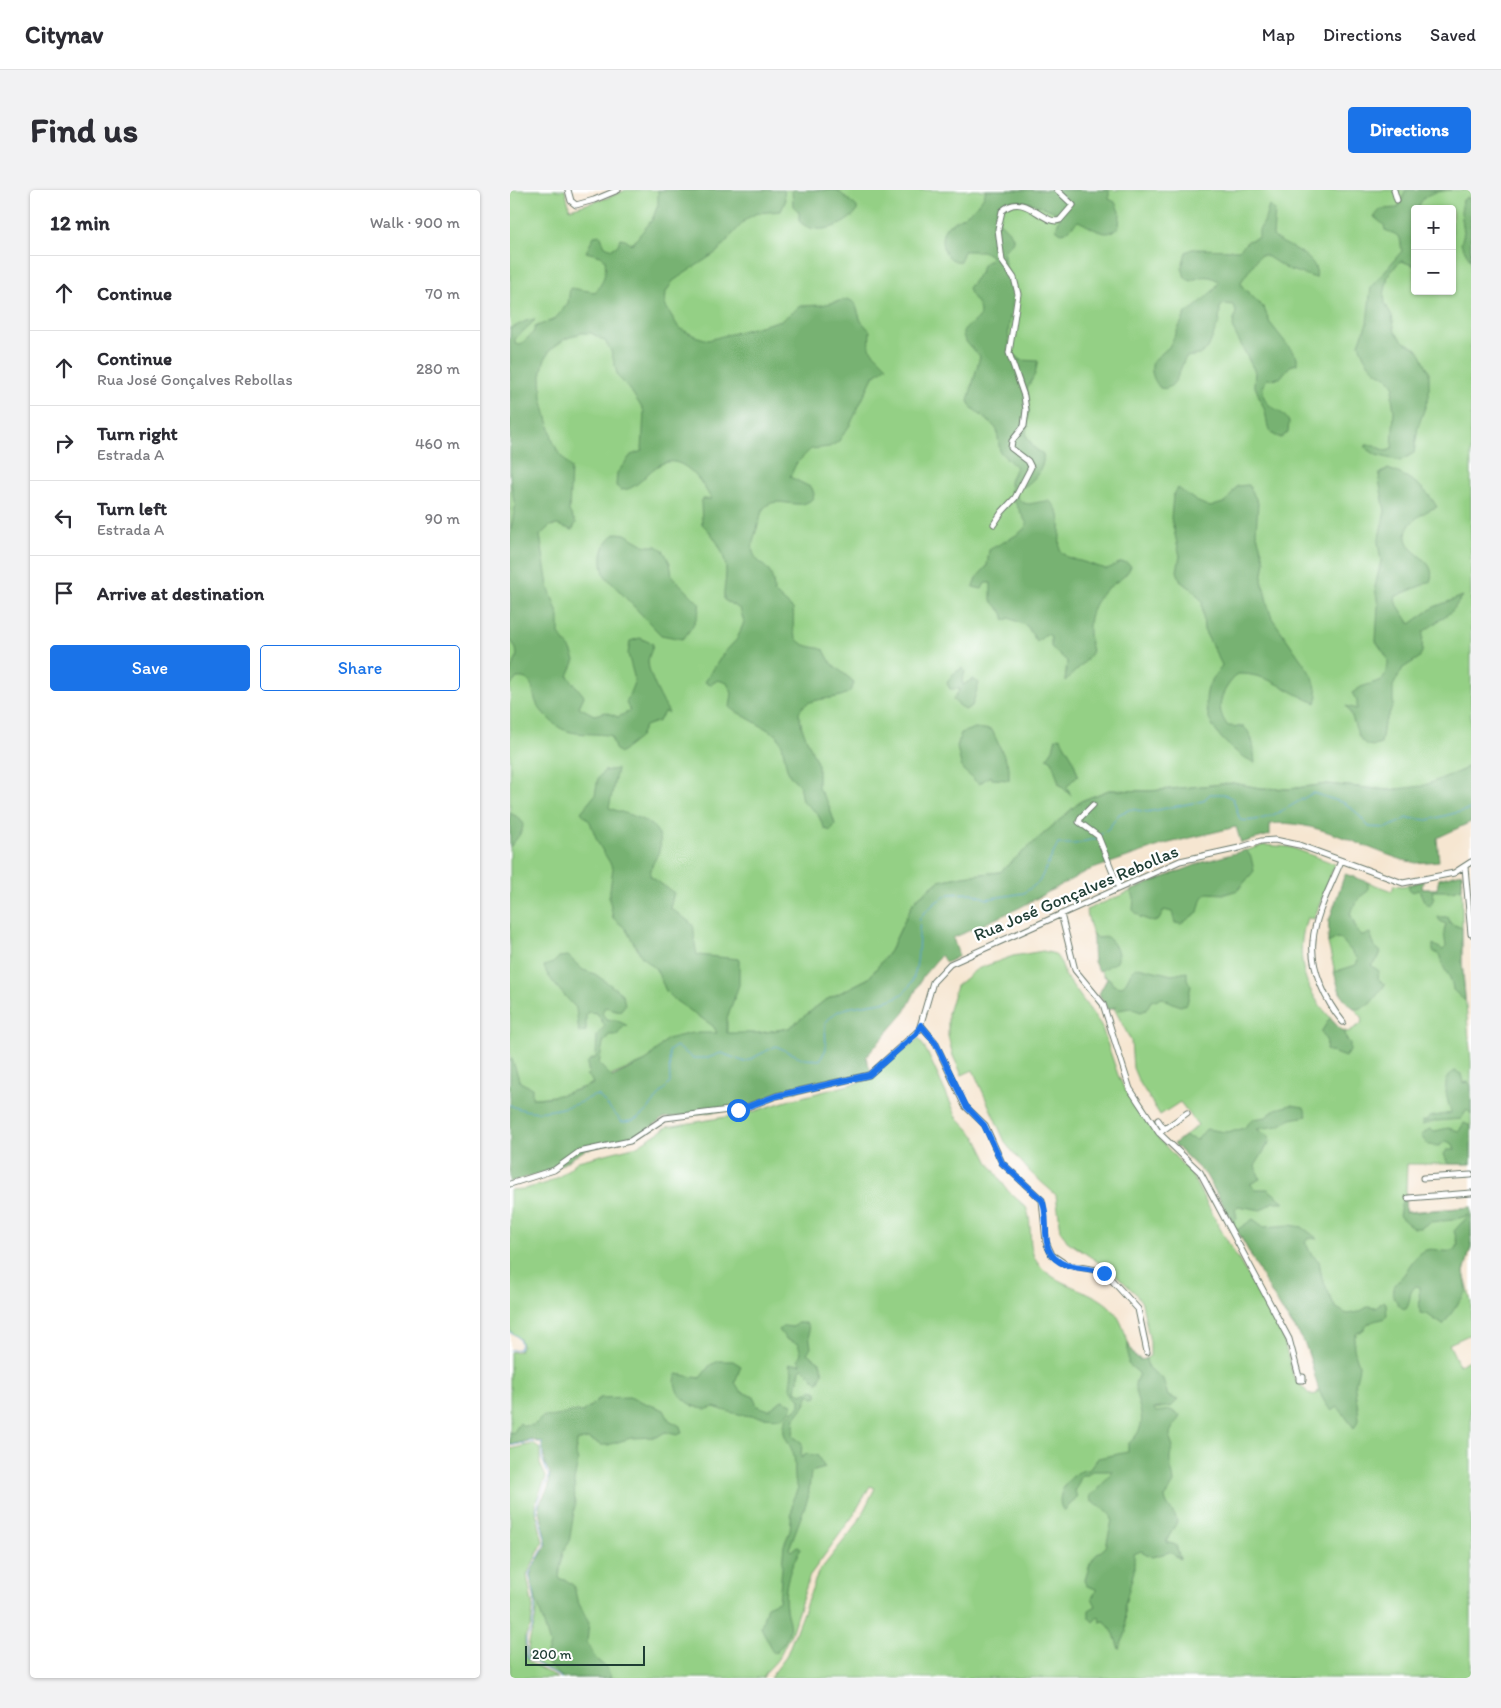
<!DOCTYPE html>
<meta charset="utf-8">
<style>
body{margin:0;font-family:Itim,sans-serif;background:#f2f2f3;color:#2b2b33}
.controls{position:absolute;right:15px;top:15px;display:grid;overflow:hidden;border-radius:5px;box-shadow:0 1px 4px #0004}
.controls button{width:45px;height:45px;display:grid;place-items:center;padding:0;border:0;border-bottom:1px solid #e1e1e2;background:#fff;color:#2b2b33;font:25px sans-serif}
.scale{position:absolute;left:15px;bottom:12px;width:120px;box-sizing:border-box;padding-left:5px;border:2px solid #1f3d34;border-top:0;font-size:14px;line-height:18px;white-space:nowrap;color:#1f3d34;-webkit-text-stroke:4px #fff;paint-order:stroke}
.stop{position:absolute;width:15px;height:15px;margin:-11px;border:4px solid #1a73e8;border-radius:50%;background:#fff}
.stop.end{background:#1a73e8;border-color:#fff;box-shadow:0 1px 5px #0008}
.list{margin:0;padding:0;list-style:none}
h2{display:flex;justify-content:space-between;align-items:center;height:65px;margin:0;padding:0 20px;font-size:21px}
h2 small{font-size:16px;font-weight:400;color:#7c7c81}
.list li{display:grid;grid-template-columns:32px 1fr auto;gap:15px;align-items:center;box-sizing:border-box;height:75px;padding:0 20px;border-top:1px solid #e1e1e2}
.list b{display:block;font-size:19px;white-space:nowrap}
.list p{margin:0;font-size:16px;white-space:nowrap;color:#7c7c81}
.list em{font-size:16px;font-style:normal;color:#7c7c81}
.actions{display:flex;gap:10px;padding:15px 20px}
.actions a{flex:1;padding:11px 0;border:1px solid #1a73e8;border-radius:5px;text-align:center;font-size:18px;color:#1a73e8}
.actions .main{background:#1a73e8;color:#fff}
.icon{flex:none;width:28px;height:28px;fill:none;stroke:currentColor;stroke-width:2;stroke-linecap:round;stroke-linejoin:round}
.map{position:relative;flex:none;width:961px;height:1488px;overflow:hidden;border-radius:5px}
header{display:flex;align-items:center;gap:30px;box-sizing:border-box;height:70px;padding:0 25px;background:#fff;border-bottom:1px solid #e1e1e2}
header strong{font-size:24px}
nav{display:flex;gap:28px;margin-inline-start:auto;font-size:18px}
.intro{display:flex;align-items:center;justify-content:space-between;box-sizing:border-box;height:120px;padding:0 30px}
h1{margin:0;font-size:35px}
.button{padding:12px 22px;border-radius:5px;background:#1a73e8;color:#fff;font-size:18px;font-weight:700}
main{display:flex;gap:30px;padding:0 30px}
aside{flex:1;background:#fff;border-radius:5px;box-shadow:0 1px 4px #0004}
.map>svg:first-child{display:block}
.green{fill:#94d085;stroke:#5a865c;fill-rule:evenodd}
.forest{fill:#77b272;stroke:#4b7853}
.lines{fill:none;stroke-linecap:round;stroke-linejoin:round}
.stream{stroke:#55a2ce;stroke-width:1}
.minor-casing{stroke:#6a786b;stroke-width:7}
.minor{stroke:#fff;stroke-width:5}
.route{stroke:#1a73e8;stroke-width:6}
.labels{text-anchor:middle;stroke-width:4.5;stroke-linejoin:round;paint-order:stroke}
.street-label{font-size:18px;fill:#1f3d34;stroke:#fff}
</style>
<header>
<strong>Citynav</strong>
<nav><a>Map</a><a>Directions</a><a>Saved</a></nav>
</header>
<div class="intro"><h1>Find us</h1><a class="button">Directions</a></div>
<main>
<aside>
<h2>12 min<small>Walk · 900 m</small></h2>
<ul class="list">
<li><svg class="icon" aria-label="ahead" viewBox="0 0 24 24"><path d="M12 20V5M6 11l6-6 6 6"/></svg><div><b>Continue</b></div><em>70 m</em></li>
<li><svg class="icon" aria-label="ahead" viewBox="0 0 24 24"><path d="M12 20V5M6 11l6-6 6 6"/></svg><div><b>Continue</b><p>Rua José Gonçalves Rebollas</p></div><em>280 m</em></li>
<li><svg class="icon" aria-label="right" viewBox="0 0 24 24"><path d="M7 20v-9h11M14 6l5 5-5 5"/></svg><div><b>Turn right</b><p>Estrada A</p></div><em>460 m</em></li>
<li><svg class="icon" aria-label="left" viewBox="0 0 24 24"><path d="M17 20v-9H6M10 6l-5 5 5 5"/></svg><div><b>Turn left</b><p>Estrada A</p></div><em>90 m</em></li>
<li><svg class="icon" aria-label="arrive" viewBox="0 0 24 24"><path d="M6 21V4h12l-3 4 3 4H6"/></svg><div><b>Arrive at destination</b></div></li>
</ul>
<div class="actions"><a class="main">Save</a><a>Share</a></div>
</aside>
<div class="map">
<svg width="961" height="1488" viewBox="0 0 961 1488">
<rect width="100%" height="100%" fill="#fff"/>
<filter id="ink" filterUnits="userSpaceOnUse"><feTurbulence type="fractalNoise" baseFrequency=".02" numOctaves="2"/><feDisplacementMap in="SourceGraphic" scale="10" xChannelSelector="R" yChannelSelector="G"/><feConvolveMatrix kernelMatrix="1 2 1 2 8 2 1 2 1" color-interpolation-filters="sRGB"/></filter>
<filter id="wash" filterUnits="userSpaceOnUse"><feTurbulence type="fractalNoise" baseFrequency=".0096" numOctaves="4" result="noise"/><feDisplacementMap in="SourceGraphic" scale="20" xChannelSelector="R" yChannelSelector="G"/><feGaussianBlur stdDeviation="1.12" result="paint"/><feColorMatrix in="noise" values="0 0 0 0 0 0 0 0 0 0 0 0 0 0 0 0 0 1.4 0 .05"/><feComposite in="paint" operator="in"/></filter>
<g filter="url(#wash)">
<rect width="100%" height="100%" fill="#f6e6d1"/>
<path class="green" d="M0 0H55L60 19 97 8 116 0H961V573L953 580 912 597 878 600 817 594 779 599 750 598 723 593 640 601 599 600 571 611 490 682 453 686 429 691 404 711 380 761 359 788 314 811 279 838 250 843 157 849 136 871 74 897 51 905 26 908 0 906ZM905 19H942V101H905Z
M754 655 780 657 825 674 804 729 797 728C785 764 792 796 818 825 824 832 828 840 838 842L851 834 852 827 830 803 818 753 819 731 835 684 882 701 884 695 893 696 913 691 912 699H927L929 689 952 683V771L961 872V974H897L895 1022 961 1017V1057L954 1082 961 1112V1144L939 1154 949 1175 961 1169V1488H260L276 1467 308 1383 347 1334 365 1298 360 1296 343 1326 300 1385 280 1447C275 1453 274 1458 270 1465 266 1474 257 1478 253 1488H53L19 1468C15 1451 26 1439 26 1422 27 1408 19 1396 21 1383L37 1355 29 1315 39 1296 40 1283 35 1274 32 1252 21 1250 0 1255V1162L9 1161 12 1155 10 1149 0 1141V1000L14 999 37 993 50 986 68 971 127 956 157 937 239 923 280 910 355 891 409 848 417 862 447 927 466 947 479 973 498 1001 516 1017C524 1034 516 1057 527 1072 546 1098 580 1097 601 1118 615 1132 615 1150 624 1166L633 1170 640 1166V1152L632 1113 626 1104 603 1082 557 1051 551 1041 546 1005 520 982 496 954 463 880 452 885 443 866 438 846V823L446 796 467 779 503 766 533 761 545 764 551 773 555 785 591 835 608 885 615 900 650 950 681 984 712 1042 771 1141 784 1188 800 1205 807 1204 809 1196 794 1151 774 1124 696 985 664 954 688 935 670 912 650 925 628 890 623 878 621 851 604 818 598 820 589 804 597 789 584 772 585 753 576 720 664 683Z
M23 1254 30 1259V1274L36 1287 26 1311V1322L33 1352 17 1385 23 1418 21 1436 15 1447V1464L19 1472 47 1488H0V1259Z"/>
<path class="forest" d="M148 0H274L275 12 271 21 247 23 236 29 207 62 163 91 156 102 155 115 169 138 185 146 198 150 272 130 290 116 312 115 338 109 345 113 351 131 360 141 359 158 377 176 363 187 340 235 328 252 319 257 301 259 286 274 280 287 302 298 304 304 303 308C290 323 268 304 255 317 251 321 250 329 248 335 246 343 241 353 243 362 248 378 264 373 264 402L283 419C285 434 278 450 298 456 304 458 308 457 314 460L321 473 344 492C341 517 297 500 289 523L292 538 308 575V598L318 613 325 634 321 641 315 639 307 623 292 611 289 594 280 586 277 579 272 555 267 545 220 518 222 503 217 493 208 490 200 495 195 492 213 464 227 449 234 432 230 419 214 410C213 401 216 392 216 382 216 364 205 346 192 334L191 312 193 309H201C192 291 170 259 146 277 134 285 127 300 111 300L106 296 107 283 121 265 132 261 134 221 119 198 108 187 101 161 95 151 81 143H71L55 149 40 160 34 171 31 186 32 208 43 251 48 262 61 278 59 321 66 333 62 340 48 335 40 336 30 345 38 396 49 426V444L61 460 65 470 58 486 74 506 69 517 84 525 96 522 108 527 120 521 116 513 125 490 118 464 120 451 130 448 143 454C143 460 138 465 138 472 139 487 152 510 159 523L154 522 149 531 135 536 129 548 110 563 105 559 101 546C80 541 59 549 41 531 37 527 31 521 28 516 21 505 26 486 7 488L0 496C0 492 0 483 1 479 8 466 10 463 0 449V344L5 317 0 287V139L18 130H25L5 149V154L10 155 23 143 25 137 45 129 58 113 60 98 85 102C93 94 97 82 95 70L91 66 76 62 84 46 90 45 95 56 102 59 108 55 110 48 115 49 120 54 123 53 142 30 148 15Z
M282 0H327L347 17V21C335 37 304 47 289 31V22L283 16Z
M476 0H599V9L605 12 610 24 609 36C597 52 581 36 568 31L556 42 551 43 546 39 551 24C532 17 511 6 491 13 478 30 497 35 503 47V51C500 56 495 57 494 63 493 75 500 85 502 97 506 120 487 153 510 170L528 171 525 184 517 199 519 219 516 245 523 257 533 264C535 276 527 287 518 294 513 298 508 297 505 303 514 321 523 311 539 311 556 323 548 343 550 361L557 367 596 379C606 377 611 367 621 376 617 386 610 389 602 395 579 412 575 435 582 461 578 471 563 483 555 491L557 471 541 457V446L536 444 527 452 517 436 499 428 495 431 493 423 481 410V393H475L472 399 463 397 466 388 477 376 479 360C489 353 513 345 517 334L501 305 500 291 506 277 490 262 487 240 484 236 461 217 458 211 470 166C432 133 469 139 470 123 470 112 460 108 458 98L470 83 472 75 480 70 481 66 473 61H454L450 72C433 70 427 49 437 36 451 28 472 17 476 0Z
M896 0H941C926 2 913 2 908 19H905L902 31 905 38V76L891 71 888 73 878 86 874 105 875 113 882 126 885 142 894 152 906 158 911 164 919 182V206L908 237 904 263 890 271 866 265 856 258V255H864L876 261 882 259 884 221 882 207 884 196C880 188 873 186 866 181 857 174 852 164 849 154L857 133 861 97 892 61 890 48 885 44 875 40 874 35 864 27 871 19 888 18Z
M958 7 961 14V71L951 54 954 42 951 22 953 10Z
M759 16 765 20 763 46C774 57 811 65 806 88L777 79 755 65H750L731 92 732 96 754 118 760 133 787 167V174L780 176 770 188 757 189 753 195C751 221 770 215 779 232L778 242 771 248 764 245 758 237 755 221 744 194 745 182 724 141 723 135 726 121 723 115 714 114 710 117 709 132 698 158 689 165 676 167C669 178 667 202 650 198 643 189 640 182 643 171L659 157 676 123 685 117 704 100 709 92C700 84 690 86 681 91L675 88 672 77 676 62 682 59 729 60 738 51 749 47V40L754 32Z
M878 279C898 286 916 297 927 317 912 322 886 338 900 357 909 368 927 374 920 392L886 406 885 411 900 434 924 417 953 406 942 421 913 442 912 462 909 468 893 478 883 496V516L874 534 871 554C844 564 848 529 836 516L847 519V511L842 503 851 497 872 490C884 468 876 468 866 451L868 416 865 397 871 371 868 352 875 321 869 290 870 283Z
M739 295 748 313 746 342 755 371 752 390 758 416 762 428 803 487 808 506 806 513C779 503 758 483 728 484 712 499 703 518 718 536L734 537C745 547 743 559 745 573 718 560 688 532 698 498 700 490 708 484 712 475L694 440 692 411 682 399 671 392 667 381 670 366 661 328 663 306 668 298 686 311 700 317 716 312 727 296Z
M107 343 115 344 136 356H147L153 360 160 373 162 386 189 413C192 422 179 444 172 449L151 445 95 386C89 370 91 352 107 343Z
M452 478 455 482 452 491 453 495 463 489 469 493 462 516 455 520 443 510 450 499H440L437 493 443 484Z
M465 538 482 540 499 577V590L482 589 480 586 469 594 452 579 447 557 451 543Z
M550 547 562 567 568 585 557 596 561 606 549 594 542 571 537 568 543 559 546 548Z
M961 573V632L927 648 929 671 906 673 893 670C854 658 801 628 760 634V645L731 653 726 637 655 654 577 681 509 718 443 748 449 766 436 773 431 765 413 786 395 822 356 867 361 882 357 884 264 906 233 918 154 928 126 947 75 960 45 979 0 992V870L2 869 10 892 22 898V908C42 909 64 901 83 894L81 889 76 885 79 884 77 874 80 870 86 868 87 844 95 836 87 823 78 822 76 825V841L69 843 66 818C58 809 36 787 34 776L43 773 49 767 58 766 73 780 85 784 106 799 113 805 115 815 110 821 95 817 92 823 96 829 108 831 118 836 113 837 107 845H99L93 853 89 874 102 887 136 871 157 849 182 843H207L203 836 166 811 156 801 146 779 132 767 115 738 103 728 99 707 103 678 88 653 80 632 71 622 85 605 88 588 94 581 107 579 99 618C117 625 159 631 149 661 146 670 139 677 140 686L164 703 160 718C194 742 179 728 187 765L229 769V795L217 828V843H250L279 838 314 811 359 788 380 761 404 711 429 691 453 686 490 682 571 611 599 600 640 601 723 593 750 598 779 599 817 594 878 600 912 596 953 580Z
M0 623C23 633 10 644 0 657Z
M736 660 741 667 744 681 728 700 715 704 697 703 691 710 688 722 671 734 665 733 662 722 654 720 649 730 644 732 630 727 623 720 624 707 620 701 693 672Z
M952 683V698L943 701H922L924 708 920 716 914 711 909 700 902 702 899 700V695L913 691 912 699H927L929 689Z
M835 684 858 692V701L850 707 840 723 848 743 853 746 860 743 865 757 871 762 868 769 861 775 869 781 868 788 875 795 860 814 848 819C832 815 828 796 824 782L846 775 848 769 831 749 827 748 818 753 819 731Z
M928 727H938L940 733 952 738V771L955 811 943 800C942 783 932 783 931 766L923 761V754L933 760 936 757 934 742 936 734 930 731Z
M582 743 587 748 597 747C604 752 611 764 607 772L589 781C580 770 585 755 582 743Z
M628 777 662 785 677 782V789L681 796 677 814 670 816 652 808 641 811 636 820 631 822 620 818 609 820 604 817 598 820 589 804 597 789 593 785 600 789 603 795 611 797C620 792 618 780 628 777Z
M820 828 830 839 835 842 836 849 840 853V860L835 867 816 860 817 852 811 842Z
M945 881 951 884 953 893 958 892 961 896V924L957 920 951 929 926 931 912 935V931H917L919 927 941 923C938 910 929 889 945 881Z
M781 915 794 917 797 926 781 929 768 936 747 939 758 946 760 951 745 976 750 989 740 994 746 999H758L774 1012H763L751 1020 728 1016 725 1019 727 1028 724 1033 696 985 664 954 674 946 687 950 696 939 715 942 725 941 734 938 743 929 756 927 766 919Z
M954 933 961 936V974H938L934 964 937 960H945L943 954 936 951 929 956 918 955 911 946 919 939 925 941 938 938 949 941Z
M895 1009V1023L961 1017V1057L954 1082 957 1101 933 1135 918 1125 910 1123 909 1097 906 1096C897 1103 902 1111 896 1119 891 1118 889 1116 887 1112 876 1099 888 1093 895 1083 900 1075 906 1064 916 1060 926 1057 937 1065 946 1059L948 1054 944 1041 959 1025 943 1030 920 1032 911 1038H903L889 1026 892 1011Z
M743 1029 754 1037 780 1035 792 1037 808 1049 799 1048 795 1051 801 1064 809 1071 812 1088 825 1117 837 1124 849 1122 857 1117 866 1118 873 1111 876 1113 877 1126C872 1131 866 1129 860 1133 854 1137 855 1141 847 1143 840 1154 846 1165 849 1175 849 1182 846 1189 845 1195 844 1208 854 1227 844 1238L828 1217 822 1221C806 1207 805 1179 797 1159 792 1145 782 1135 774 1123 756 1097 743 1068 727 1040Z
M287 1133H296L298 1135 301 1158 297 1163 310 1172 313 1182 308 1193 293 1178 290 1180 286 1201 291 1204 303 1200 307 1202V1207L303 1208 299 1204 295 1215 285 1228 283 1246 292 1253 291 1268 296 1264 307 1265 315 1278 301 1282 298 1308 279 1359 281 1361 287 1356 291 1359C280 1377 273 1397 276 1419 277 1427 281 1434 279 1442 278 1449 271 1456 267 1462L264 1463 262 1461 251 1437 257 1416 269 1411 274 1355 280 1341 283 1309 288 1298C282 1288 287 1274 283 1263 279 1250 269 1244 276 1230 278 1223 285 1221 290 1216V1209L280 1198 282 1181 279 1174H291L288 1169 291 1163 288 1154 276 1149 269 1140 274 1136 283 1137Z
M618 1153 624 1166 630 1170 636 1169 638 1178 653 1189 658 1206 668 1210 662 1216 644 1219 646 1222 661 1220 670 1226C663 1241 656 1239 663 1257 656 1273 663 1278 664 1293L655 1307C656 1318 666 1322 667 1332L656 1352 666 1355 670 1369 660 1362 642 1367 631 1361 624 1364V1381L615 1414 616 1443 609 1459 604 1444 595 1431 590 1432 589 1426 583 1432 579 1428V1420L586 1416 582 1408 586 1401V1399L577 1396 575 1390 580 1374 585 1366 596 1357 602 1330 600 1323 581 1311 580 1305C591 1300 595 1289 603 1281H582L578 1285H572L565 1301 567 1307 554 1321C541 1307 563 1278 579 1280L588 1268 618 1262V1254C643 1232 626 1219 625 1195 625 1191 628 1187 629 1183L618 1174Z
M209 1171H223L231 1176 225 1192 230 1201 244 1207 247 1216 259 1220 272 1210 282 1214V1218L275 1227 270 1228C248 1227 228 1226 207 1218 203 1216 200 1219 196 1219 178 1218 159 1201 167 1184L190 1188 200 1175Z
M119 1207 154 1220 159 1230 170 1236 172 1243 167 1245 155 1242 147 1247 121 1248 98 1255H91L79 1249 67 1251 66 1265 68 1271 64 1291 65 1315 59 1353 53 1361 49 1387 50 1389 56 1390 64 1396 67 1410 79 1433 77 1452 85 1468 98 1479 101 1488H53L34 1471 40 1455 20 1388 22 1379 37 1355 29 1315 39 1296 40 1283 35 1274 32 1252 21 1250 0 1255V1242L3 1243 10 1233 14 1236 24 1235 34 1226C50 1229 59 1219 73 1222L90 1208Z"/>
<g class="lines">
<path class="stream" d="M590 645 599 638 609 624 621 619 637 622 693 611 700 604H714L723 609 730 630C757 634 781 615 803 603L834 613 846 622 859 637 877 638 897 628 918 630 961 619
M0 915C22 926 43 921 66 914 74 912 80 906 88 905L112 932C135 933 145 907 160 893L159 861 166 856 183 868H198L211 863 235 872 266 856 294 869 310 870 316 859 315 833C319 829 324 823 329 821 351 811 390 818 402 792 410 772 408 747 410 727L426 712 439 704 462 703 477 709 514 703 529 692 548 654H565L587 648
M0 1142 7 1146 11 1153 9 1159 0 1160
M0 1256 20 1252 32 1253V1269L39 1287 29 1310 27 1319 36 1353 19 1384 24 1403 25 1420 22 1439 16 1449 17 1468 51 1488"/>
</g>
</g>
<g filter="url(#ink)">
<g class="lines">
<g class="minor-casing">
<path id="minor" d="M58 0 61 11 66 15 84 10 108 0
M884 0 887 10
M484 334 492 322 505 308 521 277 518 271 501 258 502 251 514 236 516 220 514 206 499 163 508 104 504 88 492 71 488 39 492 21C515 0 534 37 550 30L563 15 547 0
M583 615 571 627 569 632 588 646 609 698
M831 671C821 696 805 724 803 751 800 778 816 812 833 832
M955 677 961 744
M551 724 565 780 593 814 620 899 649 943 690 982 779 1149 789 1187H793V1190H789V1187
M411 835 425 852 455 916 475 935 492 973 532 1010 536 1052 542 1065 557 1075 587 1080 598 1086 628 1119 637 1162
M648 930 654 939
M649 943 677 923
M913 988 961 985
M0 994 44 980 69 962 120 951 155 928 235 918 266 906 359 885 409 840 423 792 440 774 670 671 729 658 751 651 765 650 789 655 893 693 944 683 961 672
M898 1008 961 1003"/>
</g>
<use href="#minor" class="minor"/>
</g>
</g>
<g class="lines" filter="url(#ink)">
<path class="route" d="M228 920 266 906 359 885 406 844 411 835 425 852 456 916 474 935 492 973 532 1010C542 1031 525 1064 556 1075 569 1079 582 1078 594 1083"/>
</g>
<g class="labels">
<g class="street-label">
<text transform="translate(566 703) rotate(-23)" y="6">Rua José Gonçalves Rebollas</text>
</g>
</g>
</svg>
<div class="controls">
<button>+</button>
<button>−</button>
</div>
<div class="scale">200 m</div>
<div class="stop" style="left:228px;top:920px"></div>
<div class="stop end" style="left:594px;top:1083px"></div>
</div>
</main>
